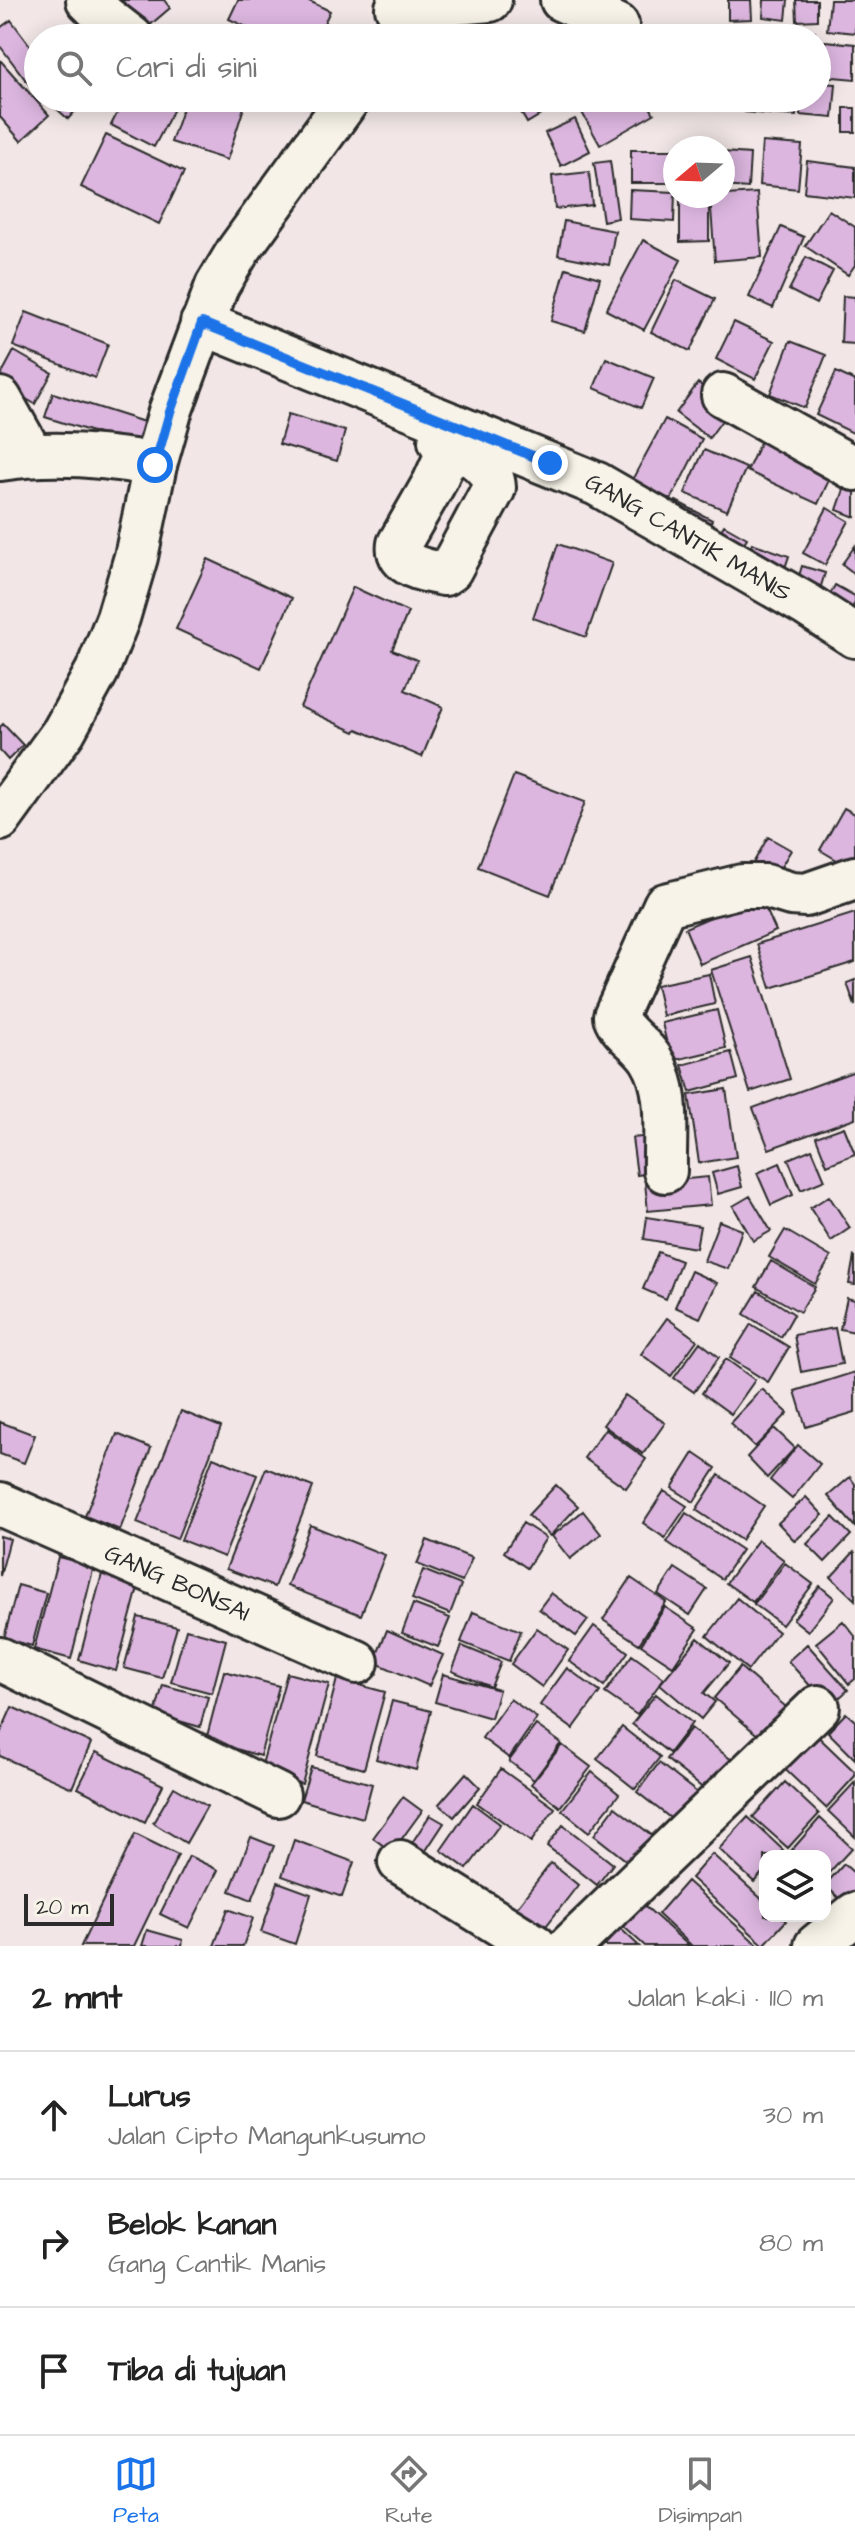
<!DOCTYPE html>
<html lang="id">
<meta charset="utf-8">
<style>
body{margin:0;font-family:"Architects Daughter",sans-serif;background:#f2f2f2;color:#222}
.controls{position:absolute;right:24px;bottom:24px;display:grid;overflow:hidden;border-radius:16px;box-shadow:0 4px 20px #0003}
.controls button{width:72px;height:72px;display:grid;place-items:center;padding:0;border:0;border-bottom:2px solid #e0e0e0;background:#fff;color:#222;font:40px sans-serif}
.compass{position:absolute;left:663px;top:136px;width:72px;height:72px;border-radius:50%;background:#fff;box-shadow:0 4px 20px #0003;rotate:251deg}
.scale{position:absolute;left:24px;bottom:20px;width:90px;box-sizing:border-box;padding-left:8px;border:4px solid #2b2b2b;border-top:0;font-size:22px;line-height:28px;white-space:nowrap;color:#2b2b2b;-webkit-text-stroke:6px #f7f3e8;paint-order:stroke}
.stop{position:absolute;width:24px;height:24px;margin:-18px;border:6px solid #1a73e8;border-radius:50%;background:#fff}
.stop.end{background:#1a73e8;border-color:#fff;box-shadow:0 2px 8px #0008}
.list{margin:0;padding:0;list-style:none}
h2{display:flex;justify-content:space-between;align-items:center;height:104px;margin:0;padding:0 32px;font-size:34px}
h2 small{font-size:26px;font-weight:400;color:#767676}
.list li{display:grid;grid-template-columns:52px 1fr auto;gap:24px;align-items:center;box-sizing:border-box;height:128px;padding:0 32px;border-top:2px solid #e0e0e0}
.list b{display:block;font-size:30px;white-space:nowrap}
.list p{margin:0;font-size:26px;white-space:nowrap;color:#767676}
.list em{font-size:26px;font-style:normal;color:#767676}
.icon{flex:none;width:44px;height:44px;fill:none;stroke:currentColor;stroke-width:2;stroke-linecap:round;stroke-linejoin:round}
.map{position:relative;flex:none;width:855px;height:1946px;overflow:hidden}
.search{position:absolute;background:#fff;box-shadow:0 4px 20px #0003;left:24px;right:24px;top:24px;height:88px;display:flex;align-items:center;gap:20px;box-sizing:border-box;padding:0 28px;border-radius:44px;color:#767676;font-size:30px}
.sheet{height:488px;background:#fff}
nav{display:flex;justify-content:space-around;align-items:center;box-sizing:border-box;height:112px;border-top:2px solid #e0e0e0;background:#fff;font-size:22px;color:#767676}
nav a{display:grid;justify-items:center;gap:4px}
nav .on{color:#1a73e8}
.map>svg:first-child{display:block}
.building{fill:#dcb6df;stroke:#2b2b2b;stroke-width:2}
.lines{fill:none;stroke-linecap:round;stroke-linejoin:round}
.minor-casing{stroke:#2b2b2b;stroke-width:48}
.minor{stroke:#f7f3e8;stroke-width:42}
.route{stroke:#1a73e8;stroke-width:10}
.labels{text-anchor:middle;stroke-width:7;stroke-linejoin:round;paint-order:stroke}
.street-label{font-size:24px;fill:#2b2b2b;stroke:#f7f3e8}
</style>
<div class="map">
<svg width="855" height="1946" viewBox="0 0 855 1946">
<rect width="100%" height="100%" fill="#f2e7e6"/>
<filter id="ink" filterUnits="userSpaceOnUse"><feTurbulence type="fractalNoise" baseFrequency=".0125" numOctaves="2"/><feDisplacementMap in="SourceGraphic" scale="16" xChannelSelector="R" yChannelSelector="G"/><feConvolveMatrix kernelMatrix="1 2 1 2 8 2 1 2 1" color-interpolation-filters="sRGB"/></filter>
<g filter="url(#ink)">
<path class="building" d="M105 0H164L170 8 136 37Z
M238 0H307L330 11 317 38H270L229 19Z
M728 0H751L752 19 728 20Z
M764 0H788L786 20 763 17Z
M796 0H817V20L797 21Z
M830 0H855V33L827 30Z
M11 20 38 56V82L31 87 0 46V28Z
M748 28 815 31V38H748Z
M712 30 715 38H690Z
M825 41 855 44V79L822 76Z
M0 60 49 115 21 141 0 117Z
M817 83 836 84 833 118 800 115 801 98H817Z
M45 98H84L85 100 68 119Z
M125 98H159L175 107 154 147 111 125Z
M186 98H247L227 160 171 142Z
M513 98H564L565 100 527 123Z
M574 98H645L654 114 600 145Z
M746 98H797L796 116 745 112Z
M844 108H855V132H844Z
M575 119 590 151 561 166 545 133Z
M106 135 184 172 159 224 81 187Z
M762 142 802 145 798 189 759 185Z
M631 150H675V183H631Z
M723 152 750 154 748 188 723 186Z
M610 161 618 218 603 221 594 163Z
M807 161 855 167V198L804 192Z
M589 172 592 205 555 209 552 176Z
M630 190 675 192 674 222 629 219Z
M757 193 762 257 715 261 710 196Z
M680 200H709V241L680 242Z
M829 210 855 227V265L848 275 805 246Z
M564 221 615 231 609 265 558 255Z
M781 227 804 237 773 308 749 297Z
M643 240 681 260 644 330 606 310Z
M806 257 833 271 816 304 789 290Z
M566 268 600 278 585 331 551 321Z
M676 280 715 299 690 351 651 332Z
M843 296 855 297V344L841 343Z
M26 312 108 344 95 378 13 346Z
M734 322 774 341 755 379 716 359Z
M790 341 826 355 805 408 770 394Z
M14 351 52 373 35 404 0 384V377Z
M606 358 654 378 641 408 594 388Z
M836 372 855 381V434L816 415Z
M698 383 731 408 709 438 676 413Z
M53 393 144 422 137 446 45 417Z
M288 414 345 431 337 461 279 444Z
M665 419 702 439 671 500 632 480Z
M763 436 834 469 818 504 747 471Z
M704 450 746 468 727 511 685 493Z
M847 481 855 485V517L837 510Z
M676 501 712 520 702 539 667 520Z
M827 508 849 521 825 565 803 553Z
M724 525 747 538 734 559 712 546Z
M752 543 789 556 781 580 744 566Z
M558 544 612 563 586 637 533 618Z
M855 546V574L842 564Z
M208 559 292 598 261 668 176 629Z
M802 566 825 573 817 599 794 592Z
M835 585 855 596V603L845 620 823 607Z
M353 587 408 612 392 650 417 660 405 690 443 707 422 757 357 729 355 732 300 707Z
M3 724 23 745 8 760 0 751V727Z
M514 775 585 802 550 895 478 867Z
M844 808 855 814V856L849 867 820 850Z
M768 837 791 850 769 887 747 874Z
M760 896 776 931 700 964 685 928Z
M855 913V962L771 988 757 944Z
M752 957 790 1079 750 1092 711 970Z
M709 974 715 1004 663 1016 656 985Z
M855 980V1006L847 983Z
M717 1010 726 1048 671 1061 662 1023Z
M731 1052 738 1079 690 1092 682 1065Z
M855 1071V1118L769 1149 753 1108Z
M726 1089 736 1157 699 1163 689 1095Z
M844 1127 855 1154 827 1165 816 1137Z
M652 1136 657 1172 637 1175 632 1138Z
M812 1149 825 1180 801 1190 788 1159Z
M780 1163 793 1195 771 1205 757 1173Z
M737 1166 742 1187 718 1194 712 1173Z
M708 1177 711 1205 648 1211 645 1183Z
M750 1196 771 1231 753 1241 733 1206Z
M829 1196 850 1228 831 1241 810 1208Z
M647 1217 700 1226 696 1248 644 1239Z
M719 1221 742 1230 728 1269 704 1261Z
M785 1230 831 1257 815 1284 769 1257Z
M658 1252 681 1261 666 1299 643 1289Z
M854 1256 855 1257V1285L849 1284Z
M771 1261 815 1287 800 1312 756 1287Z
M691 1271 717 1283 700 1318 675 1307Z
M758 1291 794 1314 781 1337 744 1314Z
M847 1298 855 1300V1332L840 1329Z
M667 1318 697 1340 671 1376 641 1354Z
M751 1324 789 1347 768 1382 730 1358Z
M835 1328 842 1364 801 1372 794 1335Z
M700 1342 719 1357 694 1392 674 1378Z
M726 1359 755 1380 731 1414 702 1393Z
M855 1372V1412L806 1427 795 1391Z
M762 1389 788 1413 755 1447 730 1423Z
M625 1395 665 1423 643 1454 603 1425Z
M181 1411 221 1427 177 1539 137 1523Z
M0 1422 35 1435 24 1463 0 1454Z
M774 1428 795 1448 767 1478 747 1457Z
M605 1429 646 1459 626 1488 584 1458Z
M117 1434 151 1448 120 1530 85 1516Z
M798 1445 820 1464 792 1499 770 1480Z
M694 1453 716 1468 694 1502 672 1488Z
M213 1457 257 1475 224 1557 181 1540Z
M266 1468 313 1487 274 1587 226 1569Z
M719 1475 764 1506 741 1540 696 1510Z
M850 1477 855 1484V1527L828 1496Z
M556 1485 578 1506 550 1536 528 1515Z
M664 1491 687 1506 665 1538 643 1523Z
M806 1497 823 1515 795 1541 778 1523Z
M583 1511 601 1534 570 1559 552 1536Z
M686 1513 742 1550 722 1579 667 1542Z
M833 1517 851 1535 825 1562 807 1544Z
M523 1523 546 1538 527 1568 504 1552Z
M310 1525 385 1555 361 1615 287 1586Z
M0 1536 10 1539 0 1576Z
M427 1540 472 1558 462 1582 417 1564Z
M758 1540 784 1560 753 1602 726 1583Z
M854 1552 855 1553V1600L831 1577Z
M58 1557 94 1566 71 1659 34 1649Z
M785 1563 813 1584 782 1625 754 1604Z
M675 1568 707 1589 690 1615 658 1594Z
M423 1570 461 1585 450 1614 412 1599Z
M102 1574 139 1584 116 1671 79 1660Z
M631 1578 666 1602 639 1644 603 1620Z
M18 1585 46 1593 32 1646 4 1638Z
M820 1586 834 1598 808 1631 793 1619Z
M551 1593 588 1620 576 1636 539 1609Z
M737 1598 778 1632 748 1670 707 1636Z
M413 1604 450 1618 438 1647 402 1633Z
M665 1607 698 1629 673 1666 641 1645Z
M473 1612 521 1631 509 1661 461 1642Z
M138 1617 177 1627 162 1678 124 1668Z
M843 1621 855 1636V1679L849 1684 816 1643Z
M594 1626 628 1652 604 1686 569 1661Z
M537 1628 568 1650 542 1687 511 1664Z
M186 1629 226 1640 212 1693 171 1682Z
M387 1630 443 1655 429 1686 374 1662Z
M698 1638 729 1663 704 1693 715 1702 701 1719 660 1684Z
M807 1644 848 1690 829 1707 788 1661Z
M462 1646 501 1662 491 1687 452 1671Z
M632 1655 664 1678 637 1715 605 1693Z
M740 1667 793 1713 767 1743 714 1698Z
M567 1668 600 1692 573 1729 540 1705Z
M224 1671 279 1686 260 1756 206 1740Z
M287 1673 329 1684 302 1784 260 1772Z
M443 1674 499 1690 491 1718 435 1702Z
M337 1679 385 1692 364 1769 317 1756Z
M163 1685 208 1697 200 1727 155 1714Z
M656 1694 692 1723 669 1753 632 1724Z
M510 1699 537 1718 509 1758 482 1738Z
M392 1701 431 1711 416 1770 376 1759Z
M12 1707 91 1743 72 1788 0 1756V1734Z
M846 1713 855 1721V1759L828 1732Z
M536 1725 561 1743 534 1780 509 1761Z
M622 1727 660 1757 635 1789 597 1759Z
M808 1727 855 1772V1776L826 1808 776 1761Z
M691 1728 738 1765 714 1797 666 1759Z
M562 1745 591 1767 560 1807 531 1784Z
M96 1752 163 1785 145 1822 78 1788Z
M659 1763 700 1795 678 1824 637 1792Z
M311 1767 372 1784 363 1818 301 1800Z
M501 1769 555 1808 531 1842 477 1803Z
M592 1772 619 1794 589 1832 562 1810Z
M466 1773 480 1787 454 1817 439 1804Z
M785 1782 819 1814 788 1848 753 1817Z
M855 1782V1837L828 1811Z
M174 1787 207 1806 186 1843 153 1823Z
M403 1797 422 1811 392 1852 373 1838Z
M473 1804 500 1824 467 1869 441 1850Z
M615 1807 654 1837 632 1865 594 1835Z
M430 1815 444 1823 419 1861 406 1852Z
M748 1817 783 1850 777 1856H765V1870L754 1882 719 1849Z
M820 1818 852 1848 825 1877V1856H797L791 1851Z
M563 1825 613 1864 597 1885 547 1846Z
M135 1834 178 1855 134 1946H81Z
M251 1837 274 1846 252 1900 230 1891Z
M294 1840 354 1862 342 1897 282 1876Z
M712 1854 765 1902V1916H780L786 1921 764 1945 691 1878Z
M189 1856 218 1870 189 1928 160 1914Z
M551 1863 578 1885 543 1930 516 1908Z
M844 1864 855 1874V1892L845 1904 825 1885Z
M687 1881 759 1946H692L658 1914Z
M278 1882 311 1894 295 1944 261 1932Z
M644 1905 689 1946H645L624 1927Z
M228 1909 253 1918 243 1946H214Z
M620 1928 639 1946H604Z
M147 1930 183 1940 182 1946H142Z"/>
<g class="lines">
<g class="minor-casing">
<g id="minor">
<path d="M88 0 105 17 132 38"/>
<path d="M562 0 617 25"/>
<path d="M397 8 490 0"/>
<path id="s1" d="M202 323 597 484 807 605 855 636"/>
<path d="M723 395 855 469"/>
<path d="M0 399 31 454"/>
<path d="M440 441C462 449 493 462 494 488L450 570 444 574C426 571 395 566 399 544L434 483 451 445"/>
<path d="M0 459C52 451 104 455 155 465"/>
<path d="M0 819 64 731 97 671 118 618 136 557 155 465 170 412 217 286 238 251 349 98"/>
<path d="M665 1171C664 1135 671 1090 651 1059 641 1043 621 1033 615 1016L665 905 742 886H765L791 894 806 895 855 878"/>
<path id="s2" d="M0 1504 357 1662"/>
<path d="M0 1659 278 1795"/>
<path d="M400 1862 535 1946"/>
<path d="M570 1946 818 1707"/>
<path d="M816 1946 855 1914"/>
</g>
</g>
<use href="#minor" class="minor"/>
</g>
</g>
<g class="lines" filter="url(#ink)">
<path class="route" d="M155 465 170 412 202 323 550 463"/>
</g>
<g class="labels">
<g class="street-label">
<text dy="8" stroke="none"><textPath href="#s1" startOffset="532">GANG CANTIK MANIS</textPath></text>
<text dy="8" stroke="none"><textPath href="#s2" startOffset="194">GANG BONSAI</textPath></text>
</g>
</g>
</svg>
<div class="controls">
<button><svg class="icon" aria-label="layers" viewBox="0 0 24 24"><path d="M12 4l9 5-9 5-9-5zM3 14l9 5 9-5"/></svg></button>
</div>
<svg class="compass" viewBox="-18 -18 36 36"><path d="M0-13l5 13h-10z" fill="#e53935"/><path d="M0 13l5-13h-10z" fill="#767676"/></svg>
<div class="scale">20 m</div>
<div class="stop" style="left:155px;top:465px"></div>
<div class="stop end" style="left:550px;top:463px"></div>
<div class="search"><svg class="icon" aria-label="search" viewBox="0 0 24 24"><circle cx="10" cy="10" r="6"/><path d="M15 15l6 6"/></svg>Cari di sini</div>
</div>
<section class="sheet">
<h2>2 mnt<small>Jalan kaki · 110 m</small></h2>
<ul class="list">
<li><svg class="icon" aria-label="ahead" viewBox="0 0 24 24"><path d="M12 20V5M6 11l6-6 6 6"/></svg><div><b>Lurus</b><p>Jalan Cipto Mangunkusumo</p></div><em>30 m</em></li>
<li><svg class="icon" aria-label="right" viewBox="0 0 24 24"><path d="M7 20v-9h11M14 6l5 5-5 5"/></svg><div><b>Belok kanan</b><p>Gang Cantik Manis</p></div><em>80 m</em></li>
<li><svg class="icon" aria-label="arrive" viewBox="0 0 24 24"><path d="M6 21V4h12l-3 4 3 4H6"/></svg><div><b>Tiba di tujuan</b></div></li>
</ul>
</section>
<nav>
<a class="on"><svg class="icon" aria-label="map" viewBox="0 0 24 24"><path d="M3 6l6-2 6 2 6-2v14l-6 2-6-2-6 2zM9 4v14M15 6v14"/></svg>Peta</a>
<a><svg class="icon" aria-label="directions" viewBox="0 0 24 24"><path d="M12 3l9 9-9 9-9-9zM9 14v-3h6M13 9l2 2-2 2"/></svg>Rute</a>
<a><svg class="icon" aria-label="saved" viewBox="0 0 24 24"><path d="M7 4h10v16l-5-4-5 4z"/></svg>Disimpan</a>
</nav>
